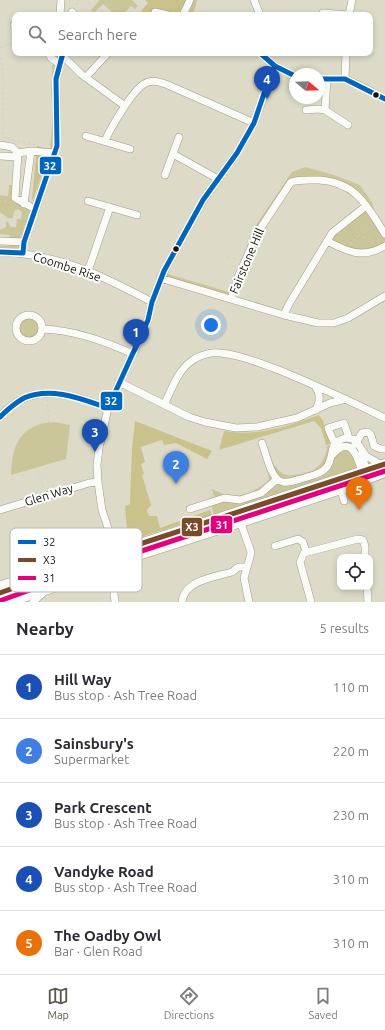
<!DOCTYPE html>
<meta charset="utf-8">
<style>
body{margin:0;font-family:Ubuntu,sans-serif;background:#f2f2f3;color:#2b2b33}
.controls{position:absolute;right:12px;bottom:12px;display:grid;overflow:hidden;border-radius:8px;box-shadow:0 2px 6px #0003}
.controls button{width:36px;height:36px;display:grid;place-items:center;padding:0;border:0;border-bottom:1px solid #e1e1e2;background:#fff;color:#2b2b33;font:20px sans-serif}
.compass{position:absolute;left:289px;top:68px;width:36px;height:36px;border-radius:50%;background:#fff;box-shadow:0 2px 6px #0003;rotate:109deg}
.you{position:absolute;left:211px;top:325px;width:14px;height:14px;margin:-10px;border:3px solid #fff;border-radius:50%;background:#1a73e8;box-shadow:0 0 0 6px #1a73e833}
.badge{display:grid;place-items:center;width:26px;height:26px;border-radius:50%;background:#5a594b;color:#fff;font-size:13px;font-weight:700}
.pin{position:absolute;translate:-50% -33px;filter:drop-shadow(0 1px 2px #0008)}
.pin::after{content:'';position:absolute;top:21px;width:14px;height:12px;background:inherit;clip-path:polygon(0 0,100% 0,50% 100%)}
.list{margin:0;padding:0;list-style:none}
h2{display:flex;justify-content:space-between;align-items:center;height:52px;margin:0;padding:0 16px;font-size:17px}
h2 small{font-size:13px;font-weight:400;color:#7c7c81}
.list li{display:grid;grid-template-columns:26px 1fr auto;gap:12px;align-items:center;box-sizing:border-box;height:64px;padding:0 16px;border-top:1px solid #e1e1e2}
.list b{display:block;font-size:15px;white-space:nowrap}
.list p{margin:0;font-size:13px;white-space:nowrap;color:#7c7c81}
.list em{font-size:13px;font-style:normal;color:#7c7c81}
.icon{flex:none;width:22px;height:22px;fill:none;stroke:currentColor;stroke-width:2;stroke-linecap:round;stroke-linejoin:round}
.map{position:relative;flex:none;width:385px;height:602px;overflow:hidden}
.search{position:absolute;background:#fff;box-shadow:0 2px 6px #0003;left:12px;right:12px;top:12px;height:44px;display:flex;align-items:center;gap:10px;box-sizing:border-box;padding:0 14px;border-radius:8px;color:#7c7c81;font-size:15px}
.sheet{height:372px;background:#fff}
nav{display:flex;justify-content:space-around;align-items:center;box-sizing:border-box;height:56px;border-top:1px solid #e1e1e2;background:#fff;font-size:11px;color:#7c7c81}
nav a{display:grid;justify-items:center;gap:2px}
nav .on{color:#5a594b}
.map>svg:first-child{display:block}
.green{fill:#cbc69a}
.forest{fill:#c9c38b}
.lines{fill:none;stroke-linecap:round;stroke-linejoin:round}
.minor-casing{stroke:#9e9d8e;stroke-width:8}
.highway-casing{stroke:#9e9d8e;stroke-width:11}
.path{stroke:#cfcec8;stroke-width:1;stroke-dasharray:2 3;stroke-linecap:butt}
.minor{stroke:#fafaf7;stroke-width:7}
.highway{stroke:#fafaf7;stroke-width:10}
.bus-1-casing{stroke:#fff;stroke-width:8}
.bus-2-casing{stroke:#fff;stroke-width:8}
.bus-3-casing{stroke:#fff;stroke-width:8}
.bus-1{stroke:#0065bd;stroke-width:5}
.bus-2{stroke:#7a4b2a;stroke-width:5}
.bus-3{stroke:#e5007d;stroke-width:5}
.bus-dot{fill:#141307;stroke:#fff;stroke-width:1.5}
.labels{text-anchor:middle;stroke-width:4;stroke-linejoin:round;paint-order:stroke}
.street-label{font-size:12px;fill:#141307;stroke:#fff}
.key{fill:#fff;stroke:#b8b8b5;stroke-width:1}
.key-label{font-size:11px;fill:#141307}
.line-badge{stroke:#fff;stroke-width:1.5}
.badge-label{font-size:11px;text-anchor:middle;font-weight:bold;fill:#fff}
</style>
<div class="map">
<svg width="385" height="602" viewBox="0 0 385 602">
<rect width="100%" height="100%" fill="#dddbc8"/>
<path class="green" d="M98 0H132L138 6 135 9 131 6 122 15H112L113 13 103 4 94 13 91 10 99 1Z
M53 53H63L56 79 57 146 23 253 0 252V246H9L10 235 0 234V230L6 227V222H8L11 227H16L17 219H21L22 212 18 209 14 211 13 218H8L0 212V195L8 196 9 185H13L12 200 29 208H31L50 149 53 114 51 92Z
M275 66 280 72 255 129 240 155 208 201 179 251 168 274 229 292 254 228 292 172 305 167 331 174 360 185 373 204 374 213 385 230V246L365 254 327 241 366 206 358 197 328 180 291 182 258 232 231 299 160 278 175 249 237 153Z
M19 328a10 10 0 1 1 20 0a10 10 0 1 1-20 0Z
M54 422 70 425 66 459 11 475C12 445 20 424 54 422Z
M333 445 353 453 361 466 214 516 210 498 214 497 212 489C218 492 226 495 233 496 245 496 262 488 269 479L267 469 276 466C282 478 293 476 304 473 308 472 313 471 316 468 323 463 326 455 327 446Z"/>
<path class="forest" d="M145 0H197L193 15H148L141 14 142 10 148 3Z
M37 146 50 149 33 200 32 199Z
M319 415 323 421 330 444 326 445 321 428 314 421 219 450 224 431C257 437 289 426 319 415Z
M135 421 212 451 207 459 176 443 164 445 162 440 141 447 145 462 141 464 144 474 142 475 151 505 147 510 149 516H157L160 528 210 510 212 515 147 535 132 542H122L119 536 127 530 125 506 130 504 132 448Z"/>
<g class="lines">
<g class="minor-casing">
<path id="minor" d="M254 0 260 15
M72 12 75 15
M155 12 168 15
M323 13 349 15
M60 15 61 0
M183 15 190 0
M349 15 352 0
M14 25H15
M48 53 51 58 60 64
M260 53 275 66 295 76
M62 55 81 74 125 106
M86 77 108 53
M319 79H345L363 87 385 99
M345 79 346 53
M306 110 318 109 325 110 327 79
M325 110 348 125
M86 136 130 149
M105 141C110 129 132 91 144 84 152 79 160 82 168 85L254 123
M0 145 12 147 18 153
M173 154 218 179
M0 156 17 157
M165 175 179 137
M88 201 137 215
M24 204 31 151
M35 209 15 198 18 153 31 151 54 153
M0 241 24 242
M327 241C348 252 363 259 385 246
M0 252C30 253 60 260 88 271 110 280 131 291 152 302
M23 253 24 242 57 146 56 79 63 53
M88 271 110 207
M160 278 284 315 318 323H334L348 318 385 296
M231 299 238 277 258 232 291 182C300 179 309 180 319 180 356 182 367 206 385 234
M284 315 289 304 332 233 366 206
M16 328a13 13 0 1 1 26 0a13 13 0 1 1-26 0Z
M42 329C74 330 104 341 133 354
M119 382 189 417 205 422 236 428 257 427 297 418 330 403 346 399
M315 386C321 394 320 401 316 410
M164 405C173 387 178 368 196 358 204 354 212 352 220 353 240 355 260 363 279 370 315 385 350 401 385 418
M0 417C31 380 70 394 108 408
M262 443C266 453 271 481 283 482 289 483 297 480 304 478 311 476 321 474 326 468 332 461 331 451 335 442L345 438 353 439 356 441 366 456 382 465
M355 444 362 433 368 432 371 435 374 446 381 449H385
M339 446 333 440 328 428 344 423 349 438
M362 452V456L368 474
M332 455C335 453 338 448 342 447 355 442 360 466 363 475
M341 489 344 501
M190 509 224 498 240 500 261 493 276 480
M0 510 89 483 98 482
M239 518 251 552 250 557 244 578 249 602
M275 546 298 539 303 542 306 552
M73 553H80L113 543
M117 555 102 510 98 482 97 465 99 448 108 408 148 320 152 302 164 271 203 200 237 153 254 123 271 73 275 66
M0 585 49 569 58 572
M367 587 368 602
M114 594 115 602
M33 602 43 593
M182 602C184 580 215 577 232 572 234 571 236 568 239 567H247
M311 602 300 562 304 553 358 539 363 540 365 546V557"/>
</g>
<g class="highway-casing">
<path id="highway" d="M0 593 100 557 385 464
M8 602 48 589 126 559 241 522 341 489 385 472"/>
</g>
<path class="path" d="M79 0 76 3 85 13 84 15
M106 0V2L116 13 115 15
M0 48 15 41
M0 58 3 71V137L35 145
M0 201 10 202
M373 228 359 235 375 242 381 238
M247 242 253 225 285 180
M350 244 359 235 353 224
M228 257 238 260
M47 400 49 423
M37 466 44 490
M207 486 210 485
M212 496 210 485 213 484
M364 505 367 503 368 497
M366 535 371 527"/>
<use href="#minor" class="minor"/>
<use href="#highway" class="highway"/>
<g class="bus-1-casing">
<path id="bus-1" d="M260 53 275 66 295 76
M319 79H345L385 99
M0 252 23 253 24 242 57 146 56 79 63 53
M0 417C7 410 15 403 24 398 51 386 82 399 108 408L148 320 152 302 164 271 203 200 237 153 254 123 271 73 275 66"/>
</g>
<g class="bus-2-casing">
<path id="bus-2" d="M0 593 100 557 385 464"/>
</g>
<g class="bus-3-casing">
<path id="bus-3" d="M2 600 102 564 385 471"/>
</g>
<use href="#bus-1" class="bus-1"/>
<use href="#bus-2" class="bus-2"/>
<use href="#bus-3" class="bus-3"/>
</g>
<g class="bus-dot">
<circle cx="376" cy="95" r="3.5"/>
<circle cx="176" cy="249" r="3.5"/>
</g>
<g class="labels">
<g class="street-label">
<text transform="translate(247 261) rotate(-67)" y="4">Fairstone Hill</text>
<text transform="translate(67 267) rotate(18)" y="4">Coombe Rise</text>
<text transform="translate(49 495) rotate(-17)" y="4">Glen Way</text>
</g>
</g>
<rect x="10" y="528" width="132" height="64" rx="6" class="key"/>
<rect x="18" y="540" width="18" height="4" fill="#0065bd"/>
<rect x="18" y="558" width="18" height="4" fill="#7a4b2a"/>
<rect x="18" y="576" width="18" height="4" fill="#e5007d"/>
<g class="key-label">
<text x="43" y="546">32</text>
<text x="43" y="564">X3</text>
<text x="43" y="582">31</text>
</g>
<g class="line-badge">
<rect x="39" y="156" width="23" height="19" rx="4" fill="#0065bd"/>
<rect x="100" y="391" width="23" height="20" rx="4" fill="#0065bd"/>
<rect x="210" y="515" width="23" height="19" rx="4" fill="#e5007d"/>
<rect x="181" y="517" width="22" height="20" rx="4" fill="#7a4b2a"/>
</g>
<g class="badge-label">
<text x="50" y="170">32</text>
<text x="111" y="405">32</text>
<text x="222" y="529">31</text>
<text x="192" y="531">X3</text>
</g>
</svg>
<div class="controls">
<button><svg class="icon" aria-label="locate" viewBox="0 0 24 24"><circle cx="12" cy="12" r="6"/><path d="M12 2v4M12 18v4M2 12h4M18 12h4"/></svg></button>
</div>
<svg class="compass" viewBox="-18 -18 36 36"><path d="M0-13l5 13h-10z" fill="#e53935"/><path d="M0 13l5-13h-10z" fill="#7c7c81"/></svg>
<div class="you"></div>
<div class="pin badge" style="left:136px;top:352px;background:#1a4fb4">1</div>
<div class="pin badge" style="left:176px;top:484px;background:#3f7fe0">2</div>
<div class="pin badge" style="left:95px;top:452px;background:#1a4fb4">3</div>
<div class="pin badge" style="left:267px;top:99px;background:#1a4fb4">4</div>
<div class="pin badge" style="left:359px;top:510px;background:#e8710a">5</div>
<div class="search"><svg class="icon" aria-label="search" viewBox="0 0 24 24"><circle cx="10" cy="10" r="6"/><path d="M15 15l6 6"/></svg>Search here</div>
</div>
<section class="sheet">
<h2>Nearby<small>5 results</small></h2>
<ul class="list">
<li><span class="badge" style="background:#1a4fb4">1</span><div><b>Hill Way</b><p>Bus stop · Ash Tree Road</p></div><em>110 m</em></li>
<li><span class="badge" style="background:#3f7fe0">2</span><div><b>Sainsbury's</b><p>Supermarket</p></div><em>220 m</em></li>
<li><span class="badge" style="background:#1a4fb4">3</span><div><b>Park Crescent</b><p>Bus stop · Ash Tree Road</p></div><em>230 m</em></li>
<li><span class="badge" style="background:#1a4fb4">4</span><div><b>Vandyke Road</b><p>Bus stop · Ash Tree Road</p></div><em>310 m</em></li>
<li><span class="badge" style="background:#e8710a">5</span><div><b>The Oadby Owl</b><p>Bar · Glen Road</p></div><em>310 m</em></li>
</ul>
</section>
<nav>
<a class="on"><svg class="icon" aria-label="map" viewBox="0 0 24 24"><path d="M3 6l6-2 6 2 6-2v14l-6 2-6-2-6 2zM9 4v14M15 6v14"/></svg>Map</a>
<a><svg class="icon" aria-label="directions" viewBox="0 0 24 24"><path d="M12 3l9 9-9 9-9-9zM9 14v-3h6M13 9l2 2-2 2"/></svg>Directions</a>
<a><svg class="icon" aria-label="saved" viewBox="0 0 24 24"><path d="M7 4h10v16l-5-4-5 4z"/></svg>Saved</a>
</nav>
